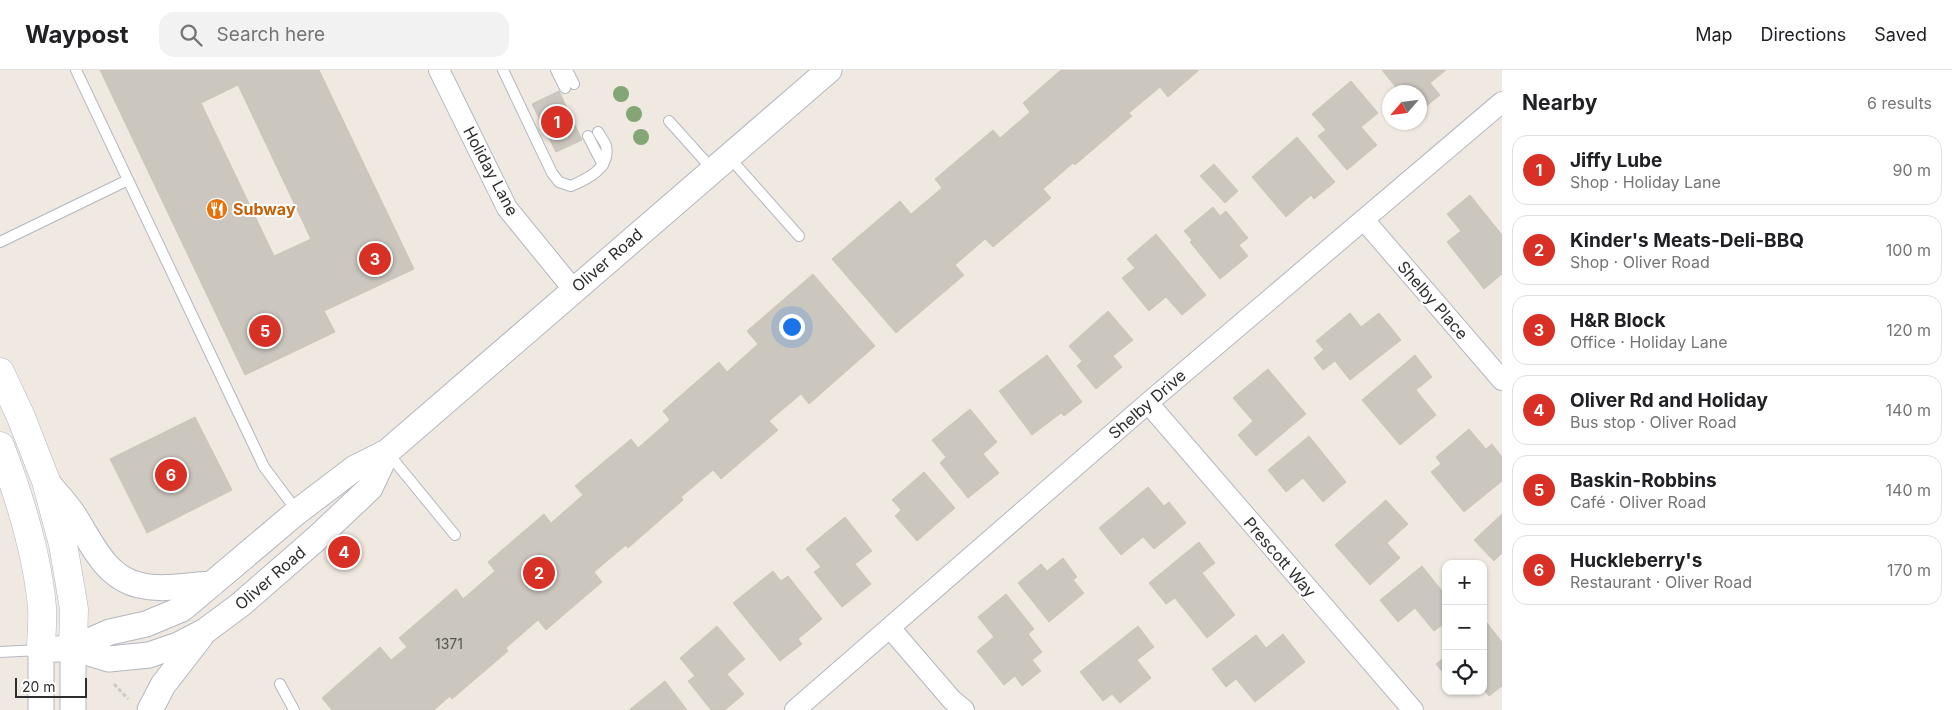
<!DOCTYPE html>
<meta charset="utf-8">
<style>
body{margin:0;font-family:Inter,sans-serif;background:#f2f2f2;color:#202124}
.controls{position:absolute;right:15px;bottom:15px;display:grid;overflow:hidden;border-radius:10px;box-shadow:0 1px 4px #0004}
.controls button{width:45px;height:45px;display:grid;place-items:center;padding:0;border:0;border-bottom:1px solid #e0e0e0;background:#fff;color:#202124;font:25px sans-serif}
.compass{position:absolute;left:1382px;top:15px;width:45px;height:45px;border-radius:50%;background:#fff;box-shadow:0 1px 4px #0004;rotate:242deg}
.scale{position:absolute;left:15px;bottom:12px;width:72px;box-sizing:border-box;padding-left:5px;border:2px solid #2e2e2e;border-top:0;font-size:14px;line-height:18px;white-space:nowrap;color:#2e2e2e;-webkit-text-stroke:4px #fff;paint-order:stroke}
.you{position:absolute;left:791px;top:256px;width:18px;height:18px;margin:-12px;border:4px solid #fff;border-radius:50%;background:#1a73e8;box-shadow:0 0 0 8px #1a73e833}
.badge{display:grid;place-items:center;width:32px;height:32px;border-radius:50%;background:#d93025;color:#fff;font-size:16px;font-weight:700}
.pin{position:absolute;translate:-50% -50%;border:2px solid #fff;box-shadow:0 1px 5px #0006}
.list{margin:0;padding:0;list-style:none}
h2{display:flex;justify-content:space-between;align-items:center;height:65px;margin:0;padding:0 20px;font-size:21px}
h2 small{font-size:16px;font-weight:400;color:#757577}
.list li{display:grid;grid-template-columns:32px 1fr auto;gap:15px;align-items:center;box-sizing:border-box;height:70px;margin:0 10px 10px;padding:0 10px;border:1px solid #e0e0e0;border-radius:15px}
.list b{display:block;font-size:19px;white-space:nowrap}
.list p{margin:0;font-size:16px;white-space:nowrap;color:#757577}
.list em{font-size:16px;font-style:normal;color:#757577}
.icon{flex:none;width:28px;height:28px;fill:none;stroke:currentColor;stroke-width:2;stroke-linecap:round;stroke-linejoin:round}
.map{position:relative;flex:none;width:1502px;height:640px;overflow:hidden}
header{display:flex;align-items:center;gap:30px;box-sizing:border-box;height:70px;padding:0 25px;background:#fff;border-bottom:1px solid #e0e0e0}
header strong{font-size:24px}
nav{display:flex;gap:28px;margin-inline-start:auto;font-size:18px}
.search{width:350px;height:45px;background:#f2f2f2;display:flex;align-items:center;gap:12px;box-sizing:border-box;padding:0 18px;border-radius:15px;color:#757577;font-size:19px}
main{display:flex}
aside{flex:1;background:#fff}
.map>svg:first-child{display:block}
.building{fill:#cbc7bf;stroke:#cbc5ba;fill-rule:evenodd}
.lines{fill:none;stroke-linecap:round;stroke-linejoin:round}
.service-casing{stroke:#b4b7c1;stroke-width:12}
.minor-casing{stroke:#b4b7c1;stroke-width:22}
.tertiary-casing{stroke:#b4b7c1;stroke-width:27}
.secondary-casing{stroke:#b4b7c1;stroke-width:29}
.path{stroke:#c9c9c9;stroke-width:3;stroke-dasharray:4 2.5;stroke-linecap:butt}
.service{stroke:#fff;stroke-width:10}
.minor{stroke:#fff;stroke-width:20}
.tertiary{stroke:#fff;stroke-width:25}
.secondary{stroke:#fff;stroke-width:28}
.tree{fill:#84a574}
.labels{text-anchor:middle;stroke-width:4;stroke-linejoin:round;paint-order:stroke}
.number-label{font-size:14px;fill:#555452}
.street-label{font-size:16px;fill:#2e2e2e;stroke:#fff}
.food-label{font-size:16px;font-weight:bold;fill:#c56008;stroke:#fff;text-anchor:start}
</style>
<header>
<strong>Waypost</strong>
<div class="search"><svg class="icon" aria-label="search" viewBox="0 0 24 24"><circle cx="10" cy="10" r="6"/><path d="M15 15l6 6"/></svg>Search here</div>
<nav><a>Map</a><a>Directions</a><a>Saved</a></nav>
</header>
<main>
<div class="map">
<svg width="1502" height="640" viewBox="0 0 1502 640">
<rect width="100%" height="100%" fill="#efe9e1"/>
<path class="building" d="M100 0H319L414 199 324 241 335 262 245 305ZM238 15 311 169 274 186 201 33Z
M1061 0H1199L1168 27 1160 17 1129 43 1132 46 1075 95 1073 93 1043 119 1051 128 993 177 985 169 955 195 964 205 896 263 832 189 900 131 911 144 942 118 935 109 993 60 1000 68 1030 42 1023 33Z
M1382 0H1446L1430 13 1440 25 1420 41V22H1395L1398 20Z
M1351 11 1378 43 1361 57 1377 75 1347 100 1318 66 1326 60 1312 44Z
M559 21 582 70 556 82 532 34Z
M1297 67 1335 112 1314 129 1311 125 1286 147 1252 107Z
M1214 94 1238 121 1225 133 1200 106Z
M1470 125 1502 165V204L1484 219 1447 172 1461 161 1447 144Z
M1213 137 1220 146 1226 141 1248 168 1239 175 1248 186 1220 209 1190 172 1192 170 1184 161Z
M1156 164 1206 225 1182 245 1166 227 1149 241 1122 208 1135 198 1127 189Z
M813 204 875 276 809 334 801 324 769 351 778 360 721 409 713 400 681 427 683 430 628 478 626 475 594 502 602 512 546 560 538 550 506 578 508 581 452 629 450 626 434 640H332L322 628 380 577 391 590 407 577 399 568 456 519 463 529 495 501 488 492 544 444 551 453 583 425 575 416 631 369 638 378 670 350 663 341 719 292 727 302 758 274 747 261Z
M1108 241 1133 270 1113 286 1122 297 1096 319 1077 296 1082 291 1069 276Z
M1350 243 1361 257 1379 243 1401 270 1350 310 1335 291 1323 300 1314 288 1324 280 1316 271Z
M1047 285 1082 332 1064 346 1061 343 1032 365 999 321Z
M1415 285 1432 307 1416 320 1436 345 1400 375 1362 330Z
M1268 299 1306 344 1256 386 1238 365 1253 351 1233 328Z
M970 339 997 372 983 384 999 403 968 428 940 393 946 387 932 370Z
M195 347 232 420 147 463 110 389Z
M1469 359 1486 379 1492 374 1502 387V411L1464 442 1431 402 1441 394 1436 387Z
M1309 366 1346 412 1323 432 1303 408 1286 422 1268 400Z
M924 402 955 438 917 471 895 446 901 440 892 430Z
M1148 417 1164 436 1169 432 1186 453 1154 479 1143 467 1121 485 1099 458Z
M1386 430 1408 454 1387 473 1400 488 1370 515 1335 475Z
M1502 444V483L1494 491 1474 470Z
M845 447 872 481 855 494 871 514 842 537 814 502 821 497 806 479Z
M1199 472 1215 493 1202 503 1235 545 1207 568 1175 528 1166 534 1149 513Z
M1063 488 1077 507 1073 510 1084 523 1049 552 1018 513 1041 494 1047 501Z
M1422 496 1446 526V552L1434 561 1415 538 1398 552 1380 530Z
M773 501 781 511 788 506 822 549 798 569 802 574 780 591 733 533Z
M1006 524 1034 559 1028 564 1042 582 1032 590 1041 601 1022 616 1015 606 1004 615 977 581 994 567 978 547Z
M1487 553 1502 572V616L1489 626 1483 619V557Z
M717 556 745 589 727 604 744 624 725 640H711L688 611 695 606 680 588Z
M1138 556 1154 577 1137 590 1151 608 1120 633 1112 624 1103 631 1080 602Z
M1283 564 1305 592 1255 632 1236 609 1226 617 1212 599 1256 565 1266 578Z
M1446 586V606L1436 594Z
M665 611 687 640H629Z"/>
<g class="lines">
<g class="service-casing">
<path id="service" d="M76 0 264 397 297 441
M503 0 552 103 559 112 571 116C587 109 611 98 606 76 605 72 600 66 598 62
M556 0 565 18
M567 0 574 14
M669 51 713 100
M588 66 603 95
M729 87 799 166
M0 172 128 110
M387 382 455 465
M0 582 40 580
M280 614 294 640"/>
</g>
<g class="minor-casing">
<path id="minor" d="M439 0 507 138 573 219
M1364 150 1502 310
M1148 333 1413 640
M890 558 952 630 964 640
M795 640 1148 333 1502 32"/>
</g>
<g class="tertiary-casing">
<path id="tertiary" d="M46 411C55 422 65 432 73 444 91 471 104 507 139 515 162 521 189 515 212 514
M73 578 110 562 146 554 182 539 297 442 355 398 387 382 829 0
M41 640V580L73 578 109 589 149 585 178 575 205 561 240 535 317 468 370 418 387 382
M73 640V578
M150 640 163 615 201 566"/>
</g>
<g class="secondary-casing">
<path id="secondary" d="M0 302 21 347 46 411 63 474 74 539 73 578
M0 376C20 428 37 482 42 537 43 551 41 566 41 580"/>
</g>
<path class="path" d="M114 614 128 629"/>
<use href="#service" class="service"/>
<use href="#minor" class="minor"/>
<use href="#tertiary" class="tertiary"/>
<use href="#secondary" class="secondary"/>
</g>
<g class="tree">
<circle cx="621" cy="24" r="8"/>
<circle cx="634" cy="44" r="8"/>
<circle cx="641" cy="67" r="8"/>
</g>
<defs>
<g id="restaurant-disc" transform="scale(1.125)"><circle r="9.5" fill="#e8710a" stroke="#fff"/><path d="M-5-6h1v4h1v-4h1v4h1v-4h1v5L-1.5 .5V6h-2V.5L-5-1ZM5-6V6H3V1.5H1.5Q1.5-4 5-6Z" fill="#fff"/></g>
</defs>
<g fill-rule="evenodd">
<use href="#restaurant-disc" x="217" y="139"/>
</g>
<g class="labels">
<g class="number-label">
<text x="449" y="579">1371</text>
</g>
<g class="street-label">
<text transform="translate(491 101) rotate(62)" y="6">Holiday Lane</text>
<text transform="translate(607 190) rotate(-41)" y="6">Oliver Road</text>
<text transform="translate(1433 230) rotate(49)" y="6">Shelby Place</text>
<text transform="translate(1147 334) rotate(-41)" y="6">Shelby Drive</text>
<text transform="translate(1280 487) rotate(49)" y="6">Prescott Way</text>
<text transform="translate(270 508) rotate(-41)" y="6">Oliver Road</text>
</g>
<g class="food-label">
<text x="233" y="145">Subway</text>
</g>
</g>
</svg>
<div class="controls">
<button>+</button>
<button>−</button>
<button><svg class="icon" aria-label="locate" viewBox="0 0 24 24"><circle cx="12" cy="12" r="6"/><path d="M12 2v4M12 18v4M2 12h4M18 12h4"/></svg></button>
</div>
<svg class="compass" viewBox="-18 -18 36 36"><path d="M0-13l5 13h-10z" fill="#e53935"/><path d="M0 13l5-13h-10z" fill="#757577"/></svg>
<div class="scale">20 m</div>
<div class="you"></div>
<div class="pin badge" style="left:557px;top:52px">1</div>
<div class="pin badge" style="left:539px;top:503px">2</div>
<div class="pin badge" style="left:375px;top:189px">3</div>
<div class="pin badge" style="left:344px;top:482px">4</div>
<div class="pin badge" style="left:265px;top:261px">5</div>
<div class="pin badge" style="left:171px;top:405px">6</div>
</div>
<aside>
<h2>Nearby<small>6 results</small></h2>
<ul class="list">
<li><span class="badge">1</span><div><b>Jiffy Lube</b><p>Shop · Holiday Lane</p></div><em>90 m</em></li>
<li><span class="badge">2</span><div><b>Kinder's Meats-Deli-BBQ</b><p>Shop · Oliver Road</p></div><em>100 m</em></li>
<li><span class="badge">3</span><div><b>H&amp;R Block</b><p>Office · Holiday Lane</p></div><em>120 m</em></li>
<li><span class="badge">4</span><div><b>Oliver Rd and Holiday</b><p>Bus stop · Oliver Road</p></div><em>140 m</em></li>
<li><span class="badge">5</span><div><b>Baskin-Robbins</b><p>Café · Oliver Road</p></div><em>140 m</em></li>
<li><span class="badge">6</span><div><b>Huckleberry's</b><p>Restaurant · Oliver Road</p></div><em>170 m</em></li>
</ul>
</aside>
</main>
